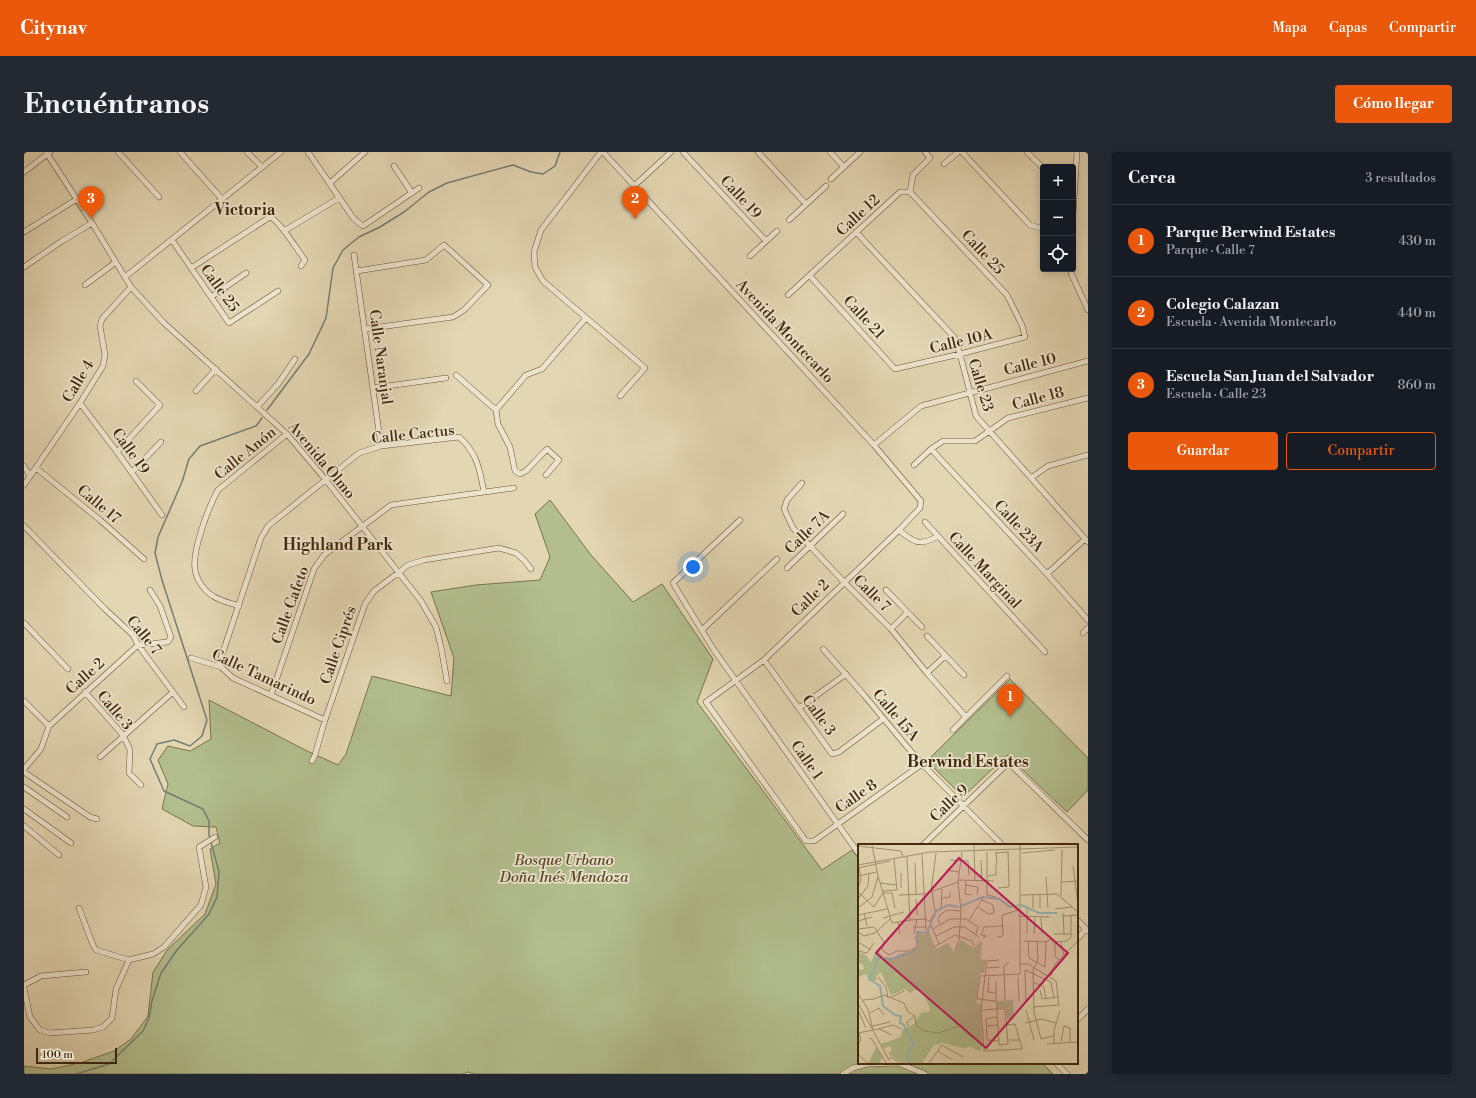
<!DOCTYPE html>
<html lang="es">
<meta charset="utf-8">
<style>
body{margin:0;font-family:"Libre Bodoni",serif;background:#242831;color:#f1f3f6}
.controls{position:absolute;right:12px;top:12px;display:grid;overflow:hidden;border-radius:4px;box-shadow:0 2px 10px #0003}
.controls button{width:36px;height:36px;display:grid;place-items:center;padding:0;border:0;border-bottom:1px solid #363941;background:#171b24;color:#f1f3f6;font:20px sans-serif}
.scale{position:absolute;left:12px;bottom:10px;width:81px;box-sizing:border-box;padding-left:4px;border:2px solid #43290d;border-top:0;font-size:11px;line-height:14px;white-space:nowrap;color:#43290d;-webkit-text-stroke:3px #ede4ce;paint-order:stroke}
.you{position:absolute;left:669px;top:415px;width:14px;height:14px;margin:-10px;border:3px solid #fff;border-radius:50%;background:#1a73e8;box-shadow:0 0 0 6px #1a73e833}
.badge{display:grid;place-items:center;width:26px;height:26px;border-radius:50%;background:#ea580c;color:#fff;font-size:13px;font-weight:700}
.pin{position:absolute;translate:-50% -33px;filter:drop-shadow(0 1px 2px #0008)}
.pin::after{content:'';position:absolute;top:21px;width:14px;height:12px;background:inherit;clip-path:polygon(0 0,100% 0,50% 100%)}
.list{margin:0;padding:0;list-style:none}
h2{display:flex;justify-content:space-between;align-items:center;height:52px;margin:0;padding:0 16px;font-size:17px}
h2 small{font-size:13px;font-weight:400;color:#9ea1a6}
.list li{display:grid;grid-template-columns:26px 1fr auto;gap:12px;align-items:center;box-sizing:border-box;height:72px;padding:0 16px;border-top:1px solid #363941}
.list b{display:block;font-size:15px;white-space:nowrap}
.list p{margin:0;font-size:13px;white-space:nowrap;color:#9ea1a6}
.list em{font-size:13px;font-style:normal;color:#9ea1a6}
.actions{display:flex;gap:8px;padding:12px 16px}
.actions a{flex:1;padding:9px 0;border:1px solid #ea580c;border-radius:4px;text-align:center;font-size:14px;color:#ea580c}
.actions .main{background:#ea580c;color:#fff}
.icon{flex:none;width:22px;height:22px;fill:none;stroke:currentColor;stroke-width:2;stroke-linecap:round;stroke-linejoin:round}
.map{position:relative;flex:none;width:1064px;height:922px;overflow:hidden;border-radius:4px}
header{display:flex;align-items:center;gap:24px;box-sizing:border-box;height:56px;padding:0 20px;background:#ea580c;color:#fff}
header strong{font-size:19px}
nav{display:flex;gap:22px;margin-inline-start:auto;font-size:14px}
.intro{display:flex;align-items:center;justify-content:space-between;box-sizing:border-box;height:96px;padding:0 24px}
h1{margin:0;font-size:28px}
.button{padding:10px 18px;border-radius:4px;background:#ea580c;color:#fff;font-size:14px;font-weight:700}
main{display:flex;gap:24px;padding:0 24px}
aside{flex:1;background:#171b24;border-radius:4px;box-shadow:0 2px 10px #0003}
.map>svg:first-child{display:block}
.green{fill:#b2be8e;stroke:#7a744e}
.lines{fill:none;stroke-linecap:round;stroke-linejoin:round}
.stream{stroke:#757e72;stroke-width:1.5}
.street-casing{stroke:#6b5436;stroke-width:6}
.street{stroke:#ede4ce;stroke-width:5}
.labels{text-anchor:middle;stroke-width:3.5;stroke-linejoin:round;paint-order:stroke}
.street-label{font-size:15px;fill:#43290d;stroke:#ede4ce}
.park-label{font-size:15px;font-style:italic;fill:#594727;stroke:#ede4ce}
.neighbourhood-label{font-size:16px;font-weight:bold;fill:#43290d;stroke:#ede4ce}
.inset-river{fill:none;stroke:#97b7b5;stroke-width:2}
.inset-road{fill:none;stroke:#a39171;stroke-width:1}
.view{fill:#c2185b;fill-opacity:0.15;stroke:#c2185b;stroke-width:2}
.inset-edge{fill:none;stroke:#43290d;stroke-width:2}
</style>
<header>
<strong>Citynav</strong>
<nav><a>Mapa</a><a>Capas</a><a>Compartir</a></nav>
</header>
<div class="intro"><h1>Encuéntranos</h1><a class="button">Cómo llegar</a></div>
<main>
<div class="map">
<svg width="1064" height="922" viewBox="0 0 1064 922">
<rect width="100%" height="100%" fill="#e3d6b3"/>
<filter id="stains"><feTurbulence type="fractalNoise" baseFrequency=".005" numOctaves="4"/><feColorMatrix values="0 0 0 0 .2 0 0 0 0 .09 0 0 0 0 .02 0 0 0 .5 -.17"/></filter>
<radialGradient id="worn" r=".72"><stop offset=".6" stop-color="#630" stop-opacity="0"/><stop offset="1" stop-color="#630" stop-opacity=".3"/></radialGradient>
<path class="green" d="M526 348 567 403 609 450 638 432 689 507 673 550 798 718 828 698 835 707V911H1018L1029 922H450L444 920 439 922H0V914L27 917 56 911 90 899 107 887 124 864 129 820 144 797 181 762 192 732 186 697 196 691 192 675 169 674 138 657 144 632 134 608 144 594 166 599 187 587 185 548 281 598 314 613 322 602 348 524 427 544 430 506 407 440 452 433 516 428 526 405 511 362Z
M986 527 1064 606V638L1043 660 983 603 939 645 903 609Z"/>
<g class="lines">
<path class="stream" d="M243 258 285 202 302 166 309 116 319 98 335 85 356 75 380 60 405 40 423 31 489 13 507 20 519 22 531 14 536 0
M186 686 185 683V669L179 657 140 639 126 607 133 592 150 588 166 594 178 584 183 568 138 428 131 401 134 385 158 330 165 307 176 294 232 274 238 266
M52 922 85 912 119 879 125 866 128 849 137 821 153 798 185 762 193 745 195 720 187 690"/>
<g class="street-casing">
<path id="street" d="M22 0 68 71 107 135 140 171 263 282 301 327 397 449 412 475 417 495 423 529
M94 0 135 45
M156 0 198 47
M223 0 238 15
M284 0 330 67 339 74 395 36
M577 0 517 78 510 100 511 115 519 129 621 216 596 244
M579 0 850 293 897 349 896 356 875 378 740 508 682 550 782 689H790L898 612
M659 0 742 89
M734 0 782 52
M806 0 820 15
M938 0 1006 73 1019 77
M1003 0 1019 16
M920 12 934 0
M370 14 388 41
M0 20 26 0
M807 27 836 0
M306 31 341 0
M610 34 647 0
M886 40 889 23 906 6 901 0
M1049 63 1053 0
M765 68 802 34
M260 79 315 46
M0 80 53 47
M832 80 930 185 936 202 952 264 1064 390
M148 88 205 171 254 139
M330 103 357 294
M726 104 753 79
M0 115 38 89 68 71
M167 116 246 65C255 68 274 99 281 108L277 114
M1047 117V121L1064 158
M333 119 402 108 420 93 464 133 440 158 429 165 341 177
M786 124 871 217 936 202 1001 185 998 173 983 143 886 40
M101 125 257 0
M61 133 92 110
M764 143 876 40H886
M187 145 222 121
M432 223 472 258
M349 236 422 226
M172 239 192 217
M56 251 93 300 138 363
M233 255 254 232 271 207
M850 293 897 254 1064 209
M907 297 1023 422 1064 468
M93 300 136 253 112 229
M890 313 907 297 919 289H951L984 266 1064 246
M0 314 6 324
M12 316 76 368 120 407
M108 320 137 290
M522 323 535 308 523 297 502 319 496 322 491 319 486 295 474 272 472 258 502 223 518 217 562 166
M1007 326 1024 314 1064 303
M778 331 763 348 760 357 769 376 820 430 867 477 903 521 942 565
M0 333 56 251 79 214 81 203 76 174 78 167 107 135
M716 368 649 431 690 498 835 702
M901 370 1021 500
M0 374 81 457 109 483 114 493 160 555
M875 378C889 390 896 395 914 384
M763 416 819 362
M1023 422 1061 387
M862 438 898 475
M215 454C207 451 196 449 189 444 180 439 172 427 171 417 168 398 185 354 194 338L263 282
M0 471 44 517
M867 477 883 461
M678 478 753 407
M1059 481 1064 476
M903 484 940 523
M799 497 840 543 879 590 898 612 978 693
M167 506 197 515 209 526 301 568
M740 508 808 602 815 600 859 567
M197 515 196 509 237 386 244 374 335 301 357 294 435 285C453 300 456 319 460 340
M903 521 921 504
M61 540 99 583 106 598 105 621 117 633
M247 543 290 417 300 403 367 353 490 336
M0 549 25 574
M775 556 822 522
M25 574 114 493 144 490 147 485 136 454 126 438
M929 578 983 524
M76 605 149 540
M288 609 291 603 301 568 341 452 350 439 374 421 384 413 400 408 475 396 492 401 500 408 507 417
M0 617 17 597 25 574
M0 620 66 665 73 667
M0 635 43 665
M0 657 47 691
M0 674 35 703
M899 693 981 614 986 612 1064 688
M55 756 69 793 72 798 105 808
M1053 768 1064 779
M1053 787 1062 777
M0 833 17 824 62 820
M0 836 6 865 16 878 26 881 69 878 79 875 88 866 92 837 105 808 129 802 140 795 177 753 182 735 175 695 191 685
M1053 868 1064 857
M1032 911 1043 922
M819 922 829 916 843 912 874 911 901 922"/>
</g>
<use href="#street" class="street"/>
</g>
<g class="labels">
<g class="street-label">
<text transform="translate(717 45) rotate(47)" y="5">Calle 19</text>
<text transform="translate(834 63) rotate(-43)" y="5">Calle 12</text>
<text transform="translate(959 100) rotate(47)" y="5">Calle 25</text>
<text transform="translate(196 136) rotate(54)" y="5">Calle 25</text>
<text transform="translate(840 165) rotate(47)" y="5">Calle 21</text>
<text transform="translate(761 179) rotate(47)" y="5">Avenida Montecarlo</text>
<text transform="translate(937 189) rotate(-14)" y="5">Calle 10A</text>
<text transform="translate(357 205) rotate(82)" y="5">Calle Naranjal</text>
<text transform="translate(1006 212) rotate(-14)" y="5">Calle 10</text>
<text transform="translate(54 229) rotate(-59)" y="5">Calle 4</text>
<text transform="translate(957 233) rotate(73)" y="5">Calle 23</text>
<text transform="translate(1014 246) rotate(-15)" y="5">Calle 18</text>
<text transform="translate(389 282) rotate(-6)" y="5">Calle Cactus</text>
<text transform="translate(107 299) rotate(54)" y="5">Calle 19</text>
<text transform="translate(221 301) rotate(-39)" y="5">Calle Anón</text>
<text transform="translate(298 308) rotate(50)" y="5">Avenida Olmo</text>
<text transform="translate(75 352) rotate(40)" y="5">Calle 17</text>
<text transform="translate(995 374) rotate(47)" y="5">Calle 23A</text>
<text transform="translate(783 380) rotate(-44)" y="5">Calle 7A</text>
<text transform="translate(961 418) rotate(47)" y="5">Calle Marginal</text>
<text transform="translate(848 441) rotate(45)" y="5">Calle 7</text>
<text transform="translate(786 446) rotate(-44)" y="5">Calle 2</text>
<text transform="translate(266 453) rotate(-70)" y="5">Calle Cafeto</text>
<text transform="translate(120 483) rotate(51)" y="5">Calle 7</text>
<text transform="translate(314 493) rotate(-71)" y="5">Calle Ciprés</text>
<text transform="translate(61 524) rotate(-42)" y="5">Calle 2</text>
<text transform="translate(240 525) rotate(25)" y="5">Calle Tamarindo</text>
<text transform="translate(91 558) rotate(50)" y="5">Calle 3</text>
<text transform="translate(795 563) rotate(54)" y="5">Calle 3</text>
<text transform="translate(872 563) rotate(50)" y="5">Calle 15A</text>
<text transform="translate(783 608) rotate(55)" y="5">Calle 1</text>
<text transform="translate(832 644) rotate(-35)" y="5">Calle 8</text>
<text transform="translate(925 651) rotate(-44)" y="5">Calle 9</text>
</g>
<g class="park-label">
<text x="540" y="713">Bosque Urbano<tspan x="540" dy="17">Doña Inés Mendoza</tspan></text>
</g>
<g class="neighbourhood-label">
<text x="221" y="63">Victoria</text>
<text x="314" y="398">Highland Park</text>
<text x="944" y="615">Berwind Estates</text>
</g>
</g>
<g transform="translate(834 692)">
<rect width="220" height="220" fill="#e3d6b3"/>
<path d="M71 87 78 105 90 99 96 108 103 96 115 104 124 97 123 115 128 116 126 128 121 131 118 159 123 160 124 205 121 207 113 203 105 204 85 199 76 201 64 219H44L31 210 34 205 31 202 26 205 23 200 43 193 45 185 56 180 63 169 71 168 72 164 64 148 57 146 52 149 47 145 33 151 23 128 18 132 19 136 16 137H12L8 130 0 133V126L6 125 4 120 0 119V108L8 111 13 118 19 105 25 113 36 114 41 110 55 107 60 101 56 94 60 89 67 91ZM155 156 156 175H149L148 164H139V157ZM18 203 24 213 22 219H7L11 218Z" fill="#b2be8e"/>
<path class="inset-river" d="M163 61 181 69H199M103 62 125 53 141 55 152 63 161 61M59 101V88L69 89 78 67 90 61 101 63M52 219 49 212 55 200 46 181 42 179 43 172 37 171 25 162 22 142 11 135 17 124 19 114 34 115 54 108 57 104"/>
<path class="inset-road" d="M14 1 20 32 34 79M116 1 117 37M0 2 43 7 45 12M129 8V51L138 53M138 8 139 20M138 9 150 8M164 9 197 6M64 10 68 86M49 13 52 76M92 16 110 17 111 31M123 16 124 37M57 19 58 50M0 21 72 8 220 3M215 22 220 60M0 24 32 17M88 26 101 28M43 29V44M0 32 18 28M130 32 138 31V20M188 33 190 64M100 36 136 37M108 37 107 50 114 51M204 38 220 37M22 39 38 41M107 41 120 43 119 51M0 44 3 35 1 24M140 44 151 43 150 7M25 47 39 46 36 15M0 48 16 63M73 48 78 9M74 48 77 67M34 49 37 64M41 51 67 50 100 38M163 51 199 50 220 68M175 51V64M182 51V64M203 52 204 5M84 54 92 53V48M0 55 10 42 11 30M58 55 59 71M16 63 25 49H35M120 63 130 70 136 69 135 61 124 56M0 64 14 53 20 33M83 64 84 45M197 65 214 63M6 69 9 82M205 69 206 90M0 71 29 65M160 72 192 73M205 72 220 71M25 74 46 68M183 74 184 89M52 76 68 75 72 78 75 71M111 76 125 54M0 77 14 73M40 78 42 90M34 79 52 76M82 80 80 75 83 70 90 66 103 67M73 81 81 100M55 83H68M0 85 16 83 26 98 24 106 31 111 39 107H52L59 102M75 85 92 75H108L120 83 118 90M0 88 6 92 17 89 32 75M56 90 59 75M169 90V65M176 90 177 74M196 90H213M78 92 96 83H107L121 93M140 93 145 92 144 71 160 66M125 94 128 92 123 91 126 83 144 82M166 97 188 98 193 95M170 97 171 114 187 123 188 98M179 97 180 116 175 126 176 168 183 195 195 192M0 98 13 106M194 98 209 97 213 93V72M197 98V112L201 116M203 98 206 111M76 103 97 91 114 97 116 102M97 106 101 96 103 67 100 38 104 8M0 107 9 109 16 99M141 116 129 117 128 124 123 166 126 207 164 205 157 180 149 181M162 120H170L198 137 201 161 175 163M128 124 142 123M167 126 193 138 196 154M167 126 168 158M193 132 197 120 220 97M20 133 28 143 30 154M131 133 130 148 138 149M160 133 161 157M175 138 186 143 188 155M182 146 184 155 200 153M0 150 10 165 15 186 0 189M31 154 46 147M5 156 16 155 26 151 46 159 50 168 57 172M147 156 146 122 151 118M138 157 119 155 122 132 162 130V1M0 159 31 216M0 166 8 184M123 166 139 165H147L150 200 141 201 139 165 138 157V137M168 166 176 196M12 169 21 164 26 171M57 172 58 181 66 187 81 189 101 182 109 186 112 193M139 173 128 175 129 196 141 197M167 179 184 175 198 179M15 182 32 178M50 182 49 178 57 172M128 182 140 181M21 185 34 191M16 186 35 181 43 185M11 194 14 195 28 219M149 196H162M203 197 206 182 212 184V198M196 199V186L202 167M189 200 220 198M0 201 3 196 1 189M79 207 95 216M0 210 9 219M30 216 33 213 42 219M71 219 84 201 105 213"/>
<path class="view" d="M101 14 210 109 128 204 18 109Z"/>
<rect width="220" height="220" class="inset-edge"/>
</g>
<rect width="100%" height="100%" filter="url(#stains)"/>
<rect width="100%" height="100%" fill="url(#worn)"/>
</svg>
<div class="controls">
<button>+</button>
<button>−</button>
<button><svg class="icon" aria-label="locate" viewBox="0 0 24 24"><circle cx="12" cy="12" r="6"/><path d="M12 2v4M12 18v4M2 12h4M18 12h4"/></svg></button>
</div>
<div class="scale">100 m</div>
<div class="you"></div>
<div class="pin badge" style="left:986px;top:565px">1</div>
<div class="pin badge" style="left:611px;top:67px">2</div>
<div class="pin badge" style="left:67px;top:67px">3</div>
</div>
<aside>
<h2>Cerca<small>3 resultados</small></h2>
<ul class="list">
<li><span class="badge">1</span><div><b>Parque Berwind Estates</b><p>Parque · Calle 7</p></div><em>430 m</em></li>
<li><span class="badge">2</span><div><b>Colegio Calazan</b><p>Escuela · Avenida Montecarlo</p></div><em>440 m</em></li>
<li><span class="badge">3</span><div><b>Escuela San Juan del Salvador</b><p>Escuela · Calle 23</p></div><em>860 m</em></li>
</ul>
<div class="actions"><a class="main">Guardar</a><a>Compartir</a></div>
</aside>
</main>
